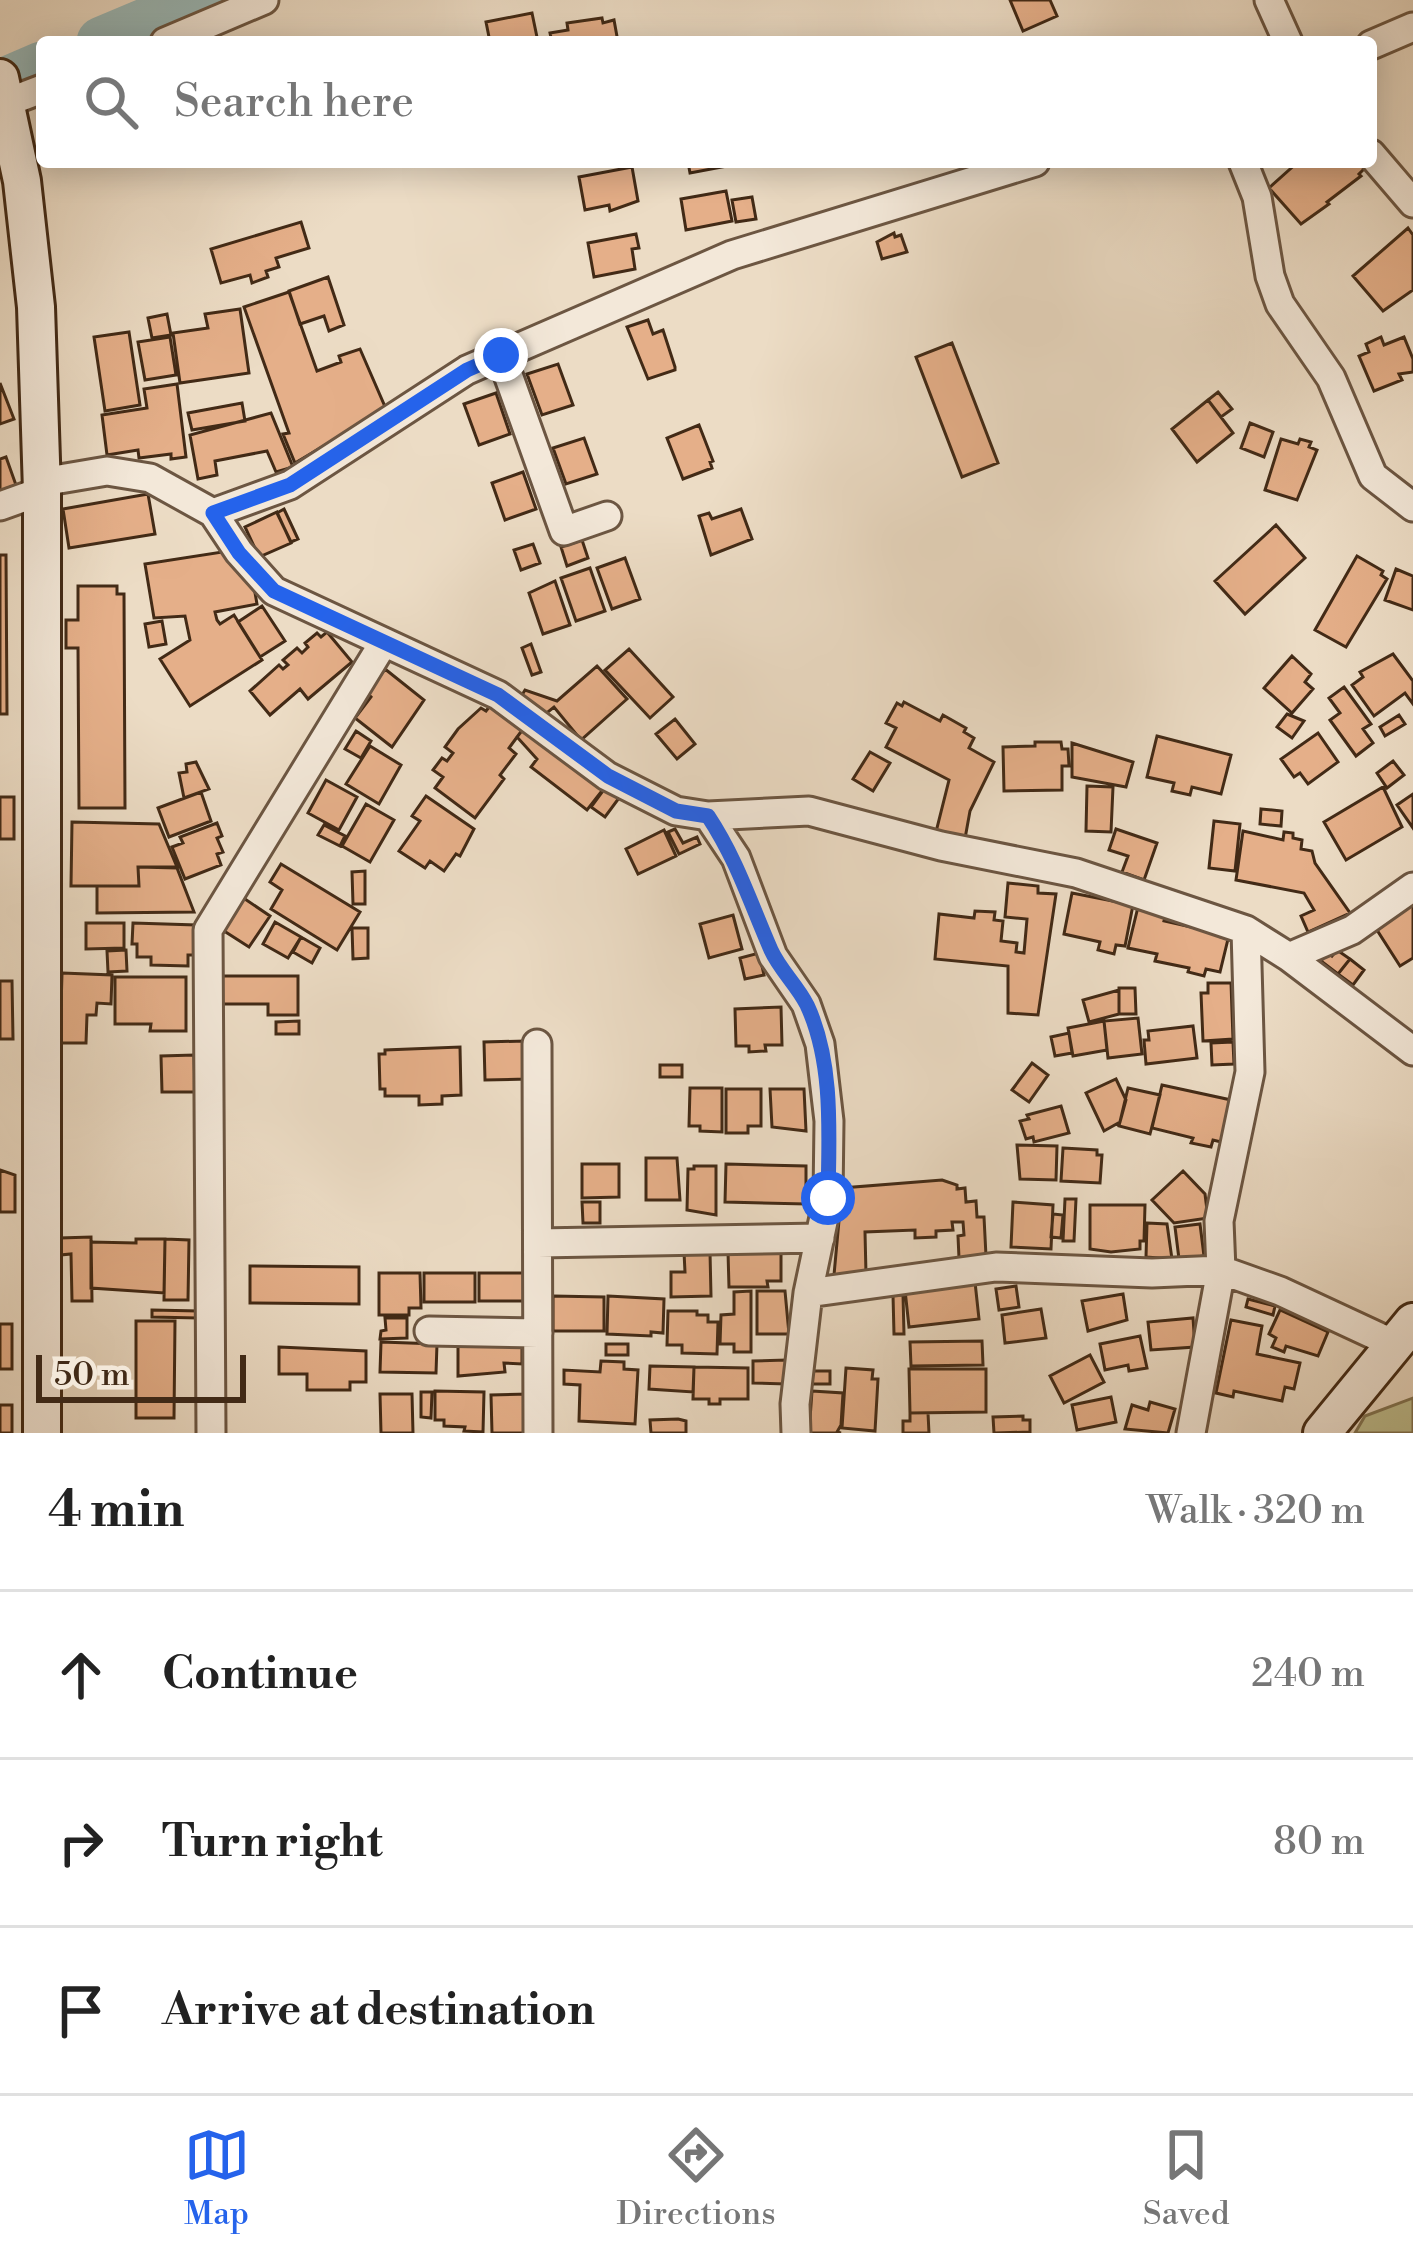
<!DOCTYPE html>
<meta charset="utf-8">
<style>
body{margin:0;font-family:"Libre Bodoni",serif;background:#f2f2f2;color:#222}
.scale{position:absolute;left:36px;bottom:30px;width:210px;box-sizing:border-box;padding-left:12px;border:6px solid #422a16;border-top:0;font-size:33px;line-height:42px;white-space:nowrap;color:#422a16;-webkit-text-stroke:9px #f3e8d9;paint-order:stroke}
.stop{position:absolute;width:36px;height:36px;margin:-27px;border:9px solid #2563eb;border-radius:50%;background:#fff}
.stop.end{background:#2563eb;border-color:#fff;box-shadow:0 3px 12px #0008}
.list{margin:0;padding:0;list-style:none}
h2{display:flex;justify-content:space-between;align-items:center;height:156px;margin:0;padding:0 48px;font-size:51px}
h2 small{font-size:39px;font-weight:400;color:#767676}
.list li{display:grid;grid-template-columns:78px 1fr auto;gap:36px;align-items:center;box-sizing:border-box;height:168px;padding:0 48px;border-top:3px solid #e0e0e0}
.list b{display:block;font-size:45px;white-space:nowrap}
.list em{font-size:39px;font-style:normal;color:#767676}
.icon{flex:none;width:66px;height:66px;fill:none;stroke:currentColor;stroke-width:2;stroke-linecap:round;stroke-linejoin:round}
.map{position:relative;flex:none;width:1413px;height:1433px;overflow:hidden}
.search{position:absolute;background:#fff;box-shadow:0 6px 30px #0003;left:36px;right:36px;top:36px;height:132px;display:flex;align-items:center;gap:30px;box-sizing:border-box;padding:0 42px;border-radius:12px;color:#767676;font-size:45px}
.sheet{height:660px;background:#fff}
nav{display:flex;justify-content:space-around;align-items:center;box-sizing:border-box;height:168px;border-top:3px solid #e0e0e0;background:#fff;font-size:33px;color:#767676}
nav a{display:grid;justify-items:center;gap:6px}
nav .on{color:#2563eb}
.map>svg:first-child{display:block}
.green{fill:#bebf90;stroke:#807453;stroke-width:3}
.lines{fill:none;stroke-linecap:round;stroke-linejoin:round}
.river{stroke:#9ababa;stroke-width:51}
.building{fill:#e5af89;stroke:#422a16;stroke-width:3}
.street-casing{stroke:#6c5642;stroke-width:33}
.secondary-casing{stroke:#422a16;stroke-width:42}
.street{stroke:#f3e8d9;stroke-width:27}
.secondary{stroke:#f3e8d9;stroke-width:36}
.route{stroke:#2563eb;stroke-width:15}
</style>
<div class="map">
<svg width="1413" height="1433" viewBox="0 0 1413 1433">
<rect width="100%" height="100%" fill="#ecdcc5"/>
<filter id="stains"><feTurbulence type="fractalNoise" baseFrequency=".00167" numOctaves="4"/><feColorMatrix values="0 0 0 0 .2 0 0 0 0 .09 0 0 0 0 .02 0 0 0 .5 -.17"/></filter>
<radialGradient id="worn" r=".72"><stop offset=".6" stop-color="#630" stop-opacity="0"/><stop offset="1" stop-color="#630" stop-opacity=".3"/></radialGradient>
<path class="green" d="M1413 1398V1433H1355L1365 1416Z"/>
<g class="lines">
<path class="river" d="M102 42 202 0
M0 85 42 67"/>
</g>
<path class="building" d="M1010 0H1050L1057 16 1023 31Z
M532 13 538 42H490L486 22Z
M602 18 603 23 614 20 618 42H552L550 33 568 30 567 23Z
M688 162H743V163L690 173Z
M1298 162H1362L1366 167 1359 174 1361 176 1327 202 1329 204 1301 224 1269 188Z
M632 167 638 201 610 211 609 205 585 210 579 177Z
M726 191 732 221 686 230 681 199Z
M752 197 756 219 736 222 732 200Z
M301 222 309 248 276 258 279 267 266 271 268 277 252 283 250 275 221 283 211 249Z
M1408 228 1413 235V290L1383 311 1353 276Z
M894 233 895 237 901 235 907 252 882 259 877 242Z
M636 234 639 248 632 249 635 269 594 277 588 243Z
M328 277 344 325 329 331 324 316 300 324 289 291Z
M289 292 317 371 341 362 339 356 360 349 386 409 295 463 283 434 289 433 244 307Z
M240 309 249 373 180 383 173 333 208 328 205 314Z
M167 314 171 335 152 338 148 318Z
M648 320 653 334 663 330 675 367V370L648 379 627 327Z
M129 332 140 405 105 411 94 337Z
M170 337 176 375 145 380 138 342Z
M1381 337 1384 345 1404 337 1413 359V372L1399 374 1402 380 1374 391 1359 356 1369 352 1366 344Z
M952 343 998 463 962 477 916 357Z
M558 364 573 405 542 415 527 374Z
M0 383 14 419 0 424Z
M177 384 186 457 171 459V454L139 458 138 450 107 455 102 415 147 408 144 389Z
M1218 392 1232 409 1221 417 1208 400Z
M496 393 510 434 479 445 464 404Z
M1208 400 1233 433 1197 462 1172 429Z
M242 403 245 421 192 430 188 413Z
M271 413 293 467 276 472 267 451 215 461 217 475 198 479 190 435Z
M1250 423 1273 432 1264 457 1241 448Z
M699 425 713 461 710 462 712 468 683 479 667 438Z
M584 438 597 474 566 484 553 448Z
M1281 439 1298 444 1300 439 1311 442 1309 447 1317 450 1297 500 1265 490Z
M6 457 16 485 0 491V459Z
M523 472 536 509 505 520 492 483Z
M148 494 155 534 69 548 63 509Z
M284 509 298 539 291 542 277 513Z
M741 509 752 539 711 555 699 516 709 513 712 519Z
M277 512 291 543 259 557 245 527Z
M1276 525 1305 558 1245 614 1215 581Z
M582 540 588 558 567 566 561 547Z
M533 544 540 563 521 570 514 550Z
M222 552 254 587 257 604 215 612 217 620 220 624 234 615 262 660 190 706 160 659 190 640 185 616 154 618 145 564Z
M0 555H6L7 714H0Z
M1357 556 1383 571 1381 575 1387 579 1346 647 1315 630Z
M625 558 640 599 612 609 597 568Z
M590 568 605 611 576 621 561 578Z
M1396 569 1413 576V610L1385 600Z
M555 581 570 625 543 634 529 593Z
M78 586H117V594H124L125 808H79L78 648H66V620H78Z
M262 606 285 641 260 657 238 622Z
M162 621 166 644 149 647 145 624Z
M327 632 352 662 308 699 300 689 270 715 250 691 279 665 283 669 288 665 283 660 297 648 302 653 308 647 305 643 317 633 321 637Z
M531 644 541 672 532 675 522 648Z
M629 649 673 697 650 718 605 670Z
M1393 654 1413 681V704L1405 693 1374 716 1352 685 1363 677 1360 672Z
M1292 656 1311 674 1305 682 1313 689 1292 713 1264 688Z
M597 666 627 699 581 740 554 707 543 716 519 700 525 690 557 701Z
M385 669 424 700 392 747 355 718 371 697 367 693Z
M1344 687 1371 724 1363 729 1373 743 1356 756 1330 720 1340 713 1329 698Z
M904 702 940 721 943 715 966 728 964 732 974 738 969 748 994 762 970 811 964 844 935 836 949 780 886 747 896 728 886 723 897 703 902 706Z
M490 706 523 729 509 748 516 754 500 775 504 779 475 818 435 788 443 777 433 770 442 758 447 761 453 753 445 747 458 729 481 708 486 711Z
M1287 714 1304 721 1292 738 1277 727Z
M1399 715 1405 724 1385 736 1380 727Z
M675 719 695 744 677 759 656 734Z
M524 728 605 787 587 810 531 767 537 759 517 737Z
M356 731 371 741 361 758 345 749Z
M1318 733 1338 762 1308 784 1300 773 1294 777 1281 759Z
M1157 736 1231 755 1221 794 1192 787 1190 795 1172 791 1174 783 1147 777Z
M1035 742H1061L1062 749H1068L1069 766H1062V790L1004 791 1003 747 1035 746Z
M1072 743 1133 762 1126 787 1072 777Z
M370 746 401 765 379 804 346 784Z
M870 752 890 763 873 791 853 779Z
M1393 761 1404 775 1387 788 1377 773Z
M196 762 209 789 184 798 179 773 187 772 186 764Z
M326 780 357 797 339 830 308 813Z
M1087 786 1113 787 1111 832 1086 831Z
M1383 787 1402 827 1346 860 1324 822Z
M605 788 619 798 605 817 591 807Z
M201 792 211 821 169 837 158 808Z
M1413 794V828L1397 805Z
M426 796 474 829 460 856 456 854 444 871 430 861 425 868 399 851 420 821 412 816Z
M0 797H14V839H0Z
M366 804 394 820 370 862 342 846Z
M1261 809 1282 811 1281 826 1260 824Z
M1214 821 1240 824 1235 871 1209 868Z
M72 822 159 824 177 867H138L139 886H71Z
M217 823 222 836 217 838 223 852 217 854 221 865 185 879 172 847 183 843 180 837Z
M324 825 345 836 340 846 318 835Z
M675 829 683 843 697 837 700 844 679 854 668 832Z
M1116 829 1157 843 1144 880 1122 872 1128 856 1109 850Z
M664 830 676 856 638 874 626 849Z
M1243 831 1283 840 1284 832 1293 833V838L1302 840 1301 849 1312 851 1315 863 1350 913 1308 932 1301 916 1314 910 1304 893 1236 880Z
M281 864 360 912 337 950 271 909 282 890 270 882Z
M138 867 177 868 194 912 97 913V886H139Z
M365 871V904H353L352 872Z
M1008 883 1038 886V893L1056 894 1038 1015 1008 1013V966L935 959 939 914 974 918 975 911 995 912 994 920 1003 921 1001 941 1017 943 1016 952 1024 953 1027 919 1005 917Z
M1072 893 1133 905 1125 946 1116 945 1114 954 1098 950 1100 942 1064 934Z
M242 897 270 916 249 947 221 929Z
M1413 903V958L1400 966 1377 930Z
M1138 907 1166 914 1164 921 1222 934 1221 937 1228 939 1220 972 1206 969 1204 976 1188 972 1189 968 1155 961 1157 954 1128 948Z
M733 915 742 949 709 958 700 924Z
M275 922 301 937 288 958 263 944Z
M86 923H124V948L86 949Z
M133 923 196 925 195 955H188V966L151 965V957H137V944H132Z
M352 928H368V958L353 959Z
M301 937 320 948 312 963 293 952Z
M126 950 127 971 108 972 107 951Z
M1337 950 1350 959 1338 974 1321 961 1328 952 1332 956Z
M759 953 764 975 745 979 740 958Z
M1350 959 1364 970 1353 985 1338 974Z
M62 973 112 975 111 1004 97 1003 96 1015H87L86 1043H60Z
M218 976H298V1015H268V1004H217Z
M115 977H186V1031H150L151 1024H115Z
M0 981H12L13 1039H0Z
M1208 983H1231L1233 1039 1203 1041 1201 993H1208Z
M1119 988H1135L1136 1014H1119Z
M1119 990V1014L1089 1022 1083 1000Z
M781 1007 782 1045H765L766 1051 749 1052V1046H736L735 1009Z
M1138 1018 1142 1054 1108 1058 1104 1021Z
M299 1021V1034H276V1022Z
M1104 1021 1107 1050 1073 1056 1068 1028Z
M1193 1026 1197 1058 1146 1064 1144 1040H1149L1148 1031Z
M1069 1033 1072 1053 1055 1056 1051 1037Z
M525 1041 527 1079 485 1080 484 1042Z
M1233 1042 1234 1064 1212 1065 1211 1043Z
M460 1047 461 1095 442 1096V1104L419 1105V1096H385V1089H380L379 1054H385V1050Z
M194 1055 195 1092H162L161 1056Z
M1032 1063 1048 1075 1029 1102 1012 1090Z
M660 1065H682V1077H660Z
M1116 1079 1126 1100 1120 1122 1104 1131 1086 1093Z
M1162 1085 1231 1100 1221 1142 1213 1140 1211 1147 1191 1143 1193 1138 1152 1128Z
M690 1088H722V1132L700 1131V1126H689Z
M1128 1088 1160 1095 1150 1134 1119 1126Z
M726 1089H761V1126H748V1133H726Z
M770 1089H804L806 1131 772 1127Z
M1061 1106 1069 1133 1034 1142 1033 1137 1026 1139 1020 1121 1029 1119 1027 1115Z
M1017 1145 1057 1146 1056 1180 1020 1179Z
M1063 1148 1097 1150V1155H1102L1100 1183 1061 1181Z
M646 1158H677L680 1200H646Z
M582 1164H619V1197L582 1198Z
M726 1164 806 1166V1204L725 1202Z
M694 1166H716V1215L687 1210 688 1169H694Z
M0 1170 15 1175V1212H0Z
M1183 1171 1205 1194 1208 1218 1174 1223 1152 1200Z
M942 1180 957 1185V1189L965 1188 966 1202 976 1201 977 1217H984L986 1256 959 1258 958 1236 964 1235 963 1222H952L953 1230 936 1231V1237L915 1238V1230L865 1232 866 1274 834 1275 842 1188Z
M1065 1199H1076L1074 1241H1063Z
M582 1202H600V1223H583Z
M1013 1202 1053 1205 1051 1249 1011 1247Z
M1090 1205H1145L1144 1241H1140V1249L1111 1252 1090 1249Z
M1053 1214 1063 1215 1061 1238 1051 1237Z
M1147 1223 1167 1224 1172 1259 1146 1257Z
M1200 1224 1204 1256 1179 1259 1175 1227Z
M91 1237 92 1301H72L71 1254 60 1255V1238Z
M136 1239H165L164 1293 91 1288V1242L136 1243Z
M165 1239 189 1240 188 1300H164Z
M781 1251V1281H767L768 1287H729L728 1252Z
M684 1252H710L711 1296 671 1297V1272H685Z
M250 1266 359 1267V1304L250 1303Z
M379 1273H420L421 1308H409V1315H379Z
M424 1273H475V1302H424Z
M479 1273H528V1301H479Z
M975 1282 979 1319 909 1327 905 1290Z
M1016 1286 1019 1307 999 1310 996 1289Z
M751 1291V1352H734V1344H720L721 1315 734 1314V1292Z
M757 1291H785L789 1334H757Z
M1123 1294 1127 1320 1088 1331 1082 1301Z
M893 1295H903L904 1334H894Z
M553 1296 604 1297V1331H553Z
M608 1296 664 1299 663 1333 651 1332V1336L607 1334Z
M1248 1299 1275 1306 1273 1315 1246 1307Z
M1041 1309 1046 1338 1005 1343 1002 1315Z
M152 1310 198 1311V1318L152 1317Z
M1280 1310 1328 1332 1318 1356 1286 1346 1284 1352 1272 1347 1276 1338 1269 1334Z
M668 1311H697V1315H708V1322H718L717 1354 682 1353V1345H667Z
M385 1318H407V1338L380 1339 381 1331 386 1330Z
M1193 1318 1195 1347 1151 1350 1148 1322Z
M1231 1320 1262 1326 1257 1354 1300 1363 1294 1389 1285 1387 1282 1401 1234 1391 1233 1397 1216 1393Z
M136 1321H175L174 1418H136Z
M0 1324H12V1369H0Z
M1140 1336 1147 1368 1129 1371 1128 1365 1105 1370 1100 1344Z
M982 1341 983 1365 911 1366 910 1342Z
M381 1342 437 1344 436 1373 380 1372Z
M458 1342 522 1343V1364L504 1363 505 1372 458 1376Z
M606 1344H628V1355H606Z
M279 1347 366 1351V1382H350V1390H307V1374H279Z
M1090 1355 1104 1382 1064 1403 1050 1376Z
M786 1360V1384L753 1383V1361Z
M601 1361 624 1362V1369L638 1370 635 1424 579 1421 580 1385 564 1384V1370L600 1372Z
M650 1366 694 1367 693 1392 649 1389Z
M694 1367 748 1368V1399H720V1404H709V1399H693Z
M846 1368 873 1370 872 1379H878L875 1431 842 1428Z
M909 1369H986V1412L910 1413Z
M812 1371H830V1384H812Z
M435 1391 484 1392 483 1432 464 1431 465 1427 444 1426V1420H435Z
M812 1391 843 1393 841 1425 837 1432 841 1433H809Z
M421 1392H432L431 1418 421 1417Z
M380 1394H412L413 1433H381Z
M528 1394 529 1433H492L491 1395Z
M1111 1397 1116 1422 1077 1430 1072 1405Z
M1150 1402 1175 1409 1168 1433 1125 1429 1132 1405 1148 1410Z
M0 1405H12V1433H0Z
M910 1413H928L929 1433H903V1421H910Z
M1023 1416V1420H1030V1432L994 1433 993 1417Z
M678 1419 686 1421V1433H651L650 1420Z"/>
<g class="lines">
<g class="street-casing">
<path id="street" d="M1269 0 1288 42
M165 42 264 0
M1371 45 1413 27
M8 102 42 89
M1371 154 1413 203
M1243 162 1257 197 1270 276 1280 304 1331 378 1373 476 1413 507
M501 355 564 531 607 516
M42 482 107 471 150 478 213 513 239 552 274 591 498 695 607 776 676 811 708 816 809 811 941 846 1076 873 1246 930 1289 957 1413 1051
M0 506 42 491
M213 513 290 485 467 370 732 255 1035 162
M708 816 736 858 773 956 806 1004 820 1044 829 1121 828 1198 808 1293 795 1404 796 1433
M1289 957 1352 930 1413 887
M537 1044 538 1433
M538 1243 820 1238
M808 1293 996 1267 1152 1273 1221 1270 1280 1291 1394 1344
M429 1331 538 1333
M211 1433 208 930 384 642
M1191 1433 1221 1270 1219 1221 1250 1072 1246 930"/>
</g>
<g class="secondary-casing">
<path id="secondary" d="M0 78 22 181 36 307 42 491V1433
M1322 1433 1413 1322"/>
</g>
<use href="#street" class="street"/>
<use href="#secondary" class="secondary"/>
</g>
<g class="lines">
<path class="route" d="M501 355 467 370 290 485 213 513 239 553 274 591 498 695 608 776 676 811 708 816C737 860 750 902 771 950 780 970 797 985 807 1005 834 1063 829 1135 828 1198"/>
</g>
<rect width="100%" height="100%" filter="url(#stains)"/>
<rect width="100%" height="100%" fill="url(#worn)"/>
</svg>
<div class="scale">50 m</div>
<div class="stop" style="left:828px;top:1198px"></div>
<div class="stop end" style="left:501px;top:355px"></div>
<div class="search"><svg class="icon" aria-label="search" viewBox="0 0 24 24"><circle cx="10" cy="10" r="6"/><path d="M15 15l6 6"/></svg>Search here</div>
</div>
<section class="sheet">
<h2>4 min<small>Walk · 320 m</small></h2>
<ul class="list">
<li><svg class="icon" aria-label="ahead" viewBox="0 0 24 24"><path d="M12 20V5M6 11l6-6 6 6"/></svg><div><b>Continue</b></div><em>240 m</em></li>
<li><svg class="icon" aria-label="right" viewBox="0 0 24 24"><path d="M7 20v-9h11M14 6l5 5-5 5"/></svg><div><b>Turn right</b></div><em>80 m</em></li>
<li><svg class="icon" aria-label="arrive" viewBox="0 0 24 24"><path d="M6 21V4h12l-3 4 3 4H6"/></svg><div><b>Arrive at destination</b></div></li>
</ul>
</section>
<nav>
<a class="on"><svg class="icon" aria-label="map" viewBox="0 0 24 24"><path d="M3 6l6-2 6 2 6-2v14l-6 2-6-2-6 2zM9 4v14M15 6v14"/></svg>Map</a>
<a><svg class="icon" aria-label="directions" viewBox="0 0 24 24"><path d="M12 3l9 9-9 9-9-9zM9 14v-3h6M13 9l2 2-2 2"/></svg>Directions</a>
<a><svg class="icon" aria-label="saved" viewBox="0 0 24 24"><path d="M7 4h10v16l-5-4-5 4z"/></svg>Saved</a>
</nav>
